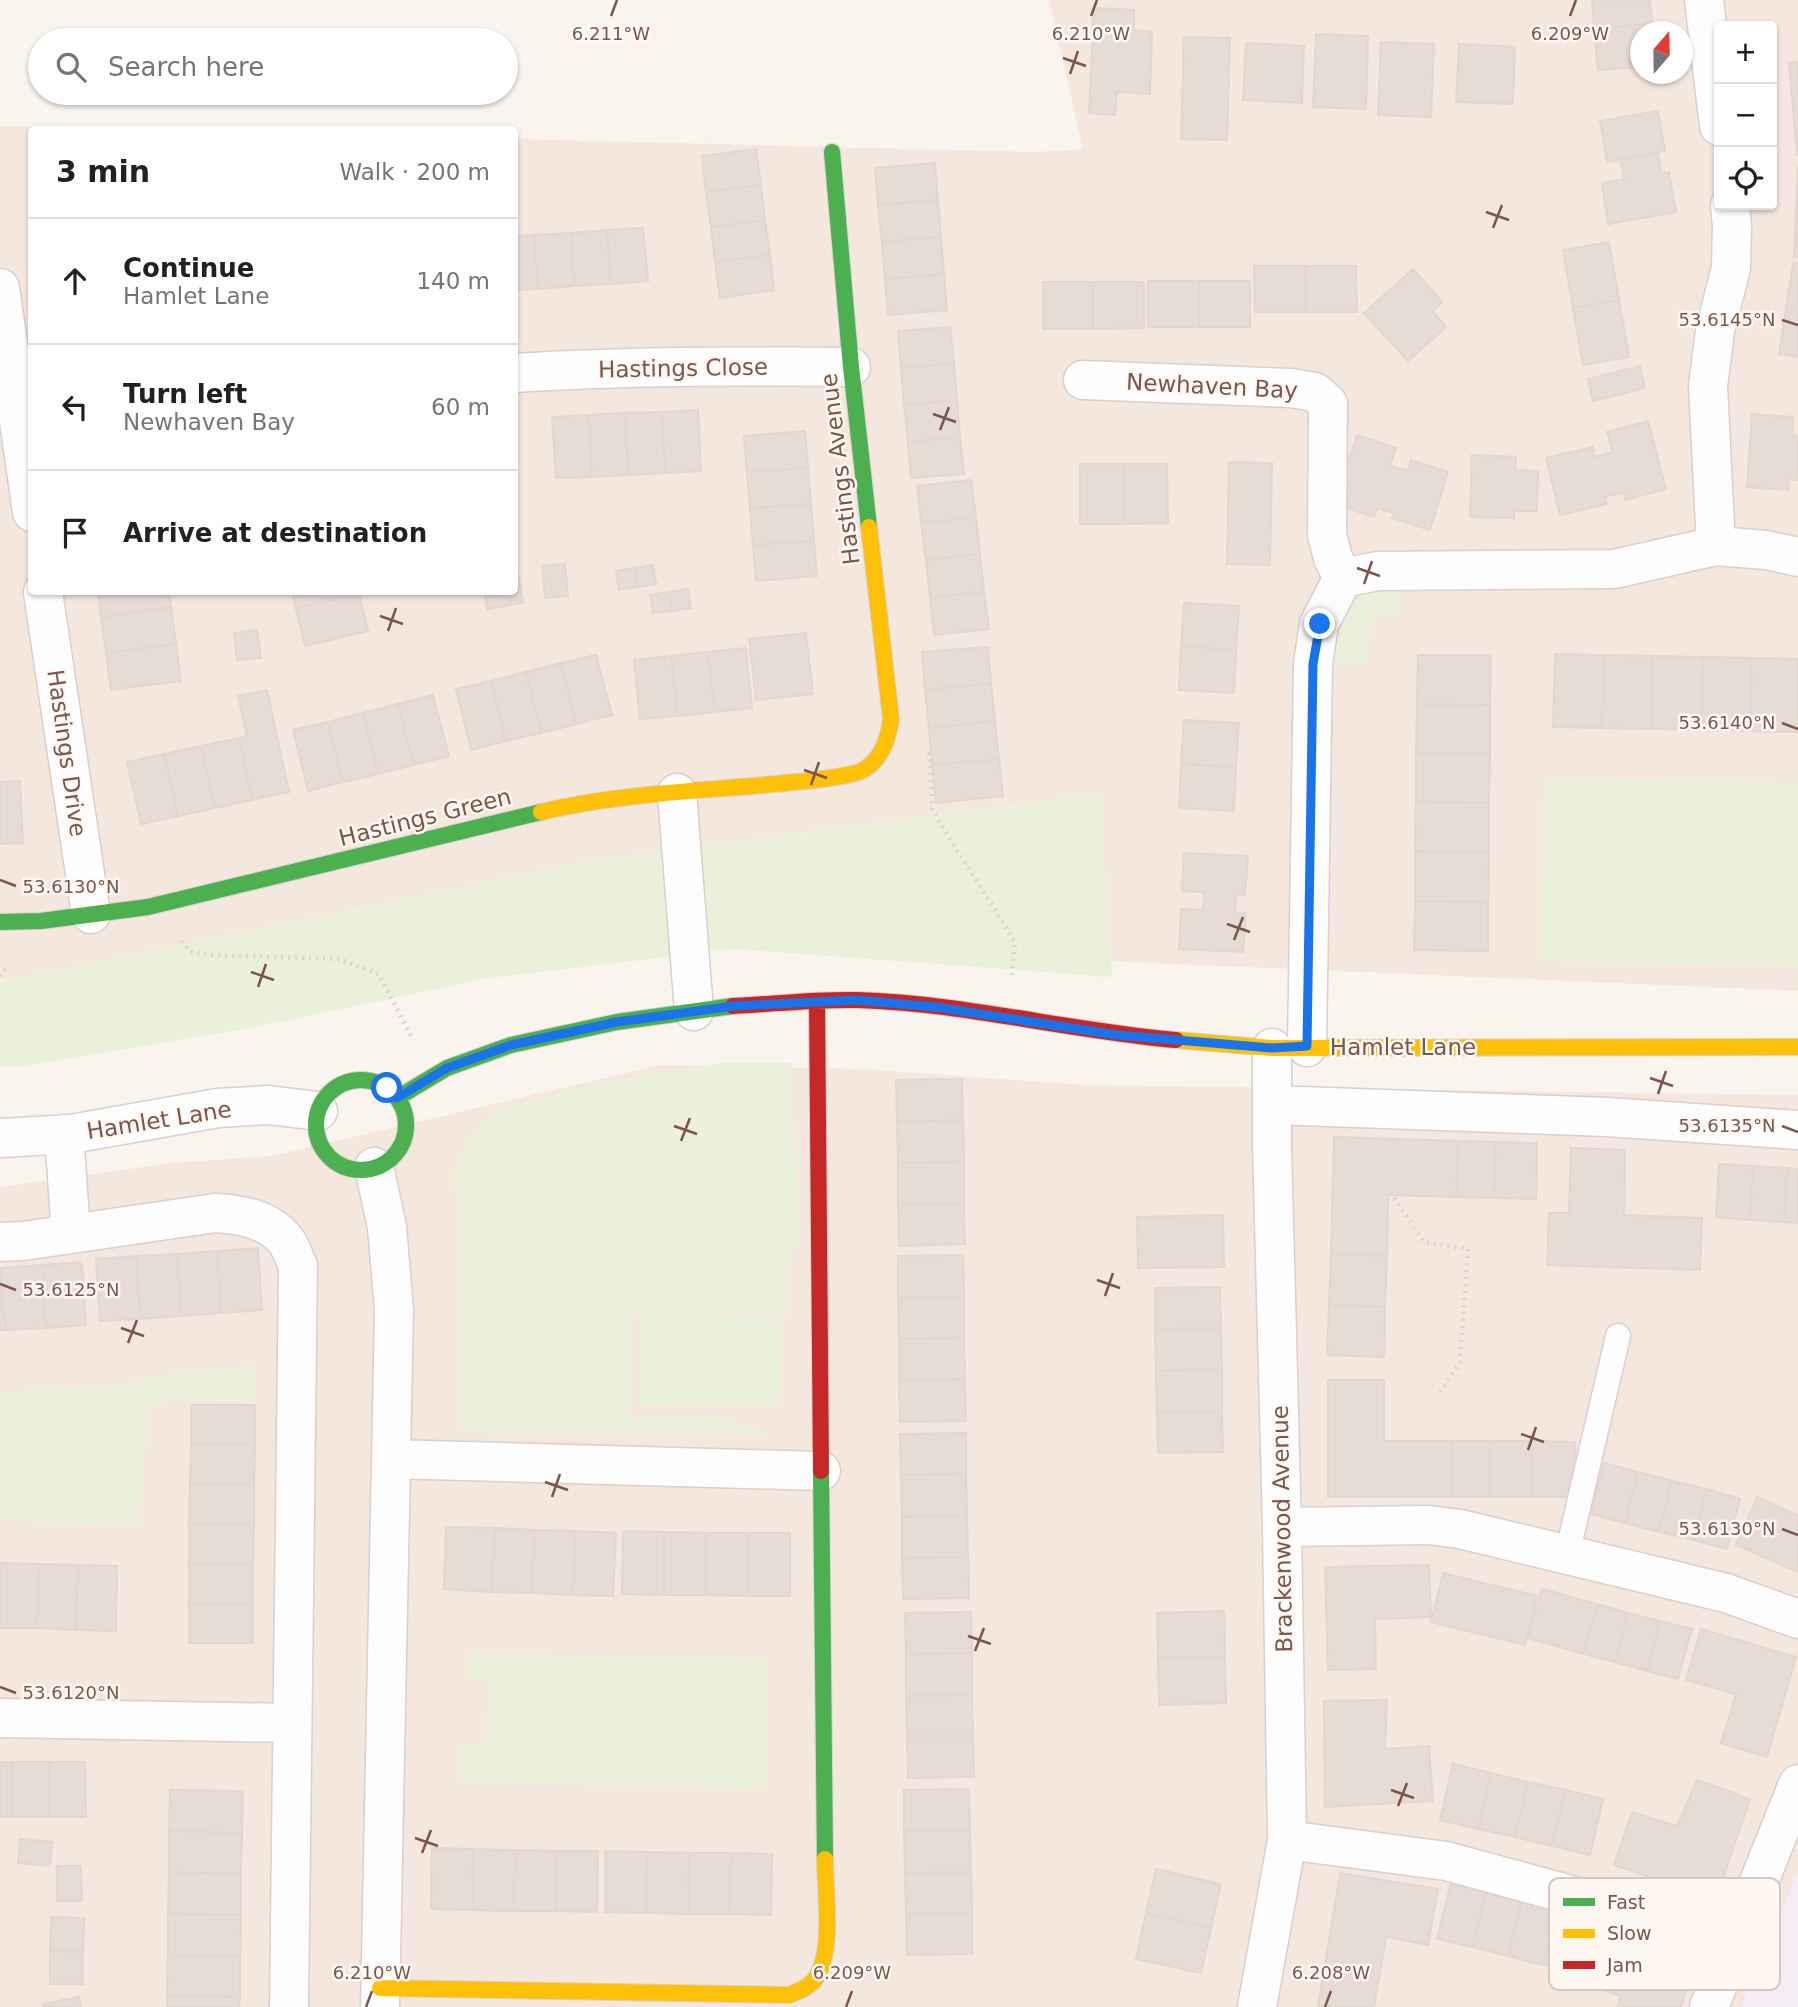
<!DOCTYPE html>
<meta charset="utf-8">
<style>
body{margin:0;font-family:"DejaVu Sans",sans-serif;background:#f2f2f2;color:#202124}
.controls{position:absolute;right:21px;top:21px;display:grid;overflow:hidden;border-radius:7px;box-shadow:0 2px 5px #0004}
.controls button{width:63px;height:63px;display:grid;place-items:center;padding:0;border:0;border-bottom:2px solid #e0e0e0;background:#fff;color:#202124;font:35px sans-serif}
.compass{position:absolute;left:1630px;top:21px;width:63px;height:63px;border-radius:50%;background:#fff;box-shadow:0 2px 5px #0004;rotate:20deg}
.stop{position:absolute;width:21px;height:21px;margin:-16px;border:5px solid #1a73e8;border-radius:50%;background:#fff}
.stop.end{background:#1a73e8;border-color:#fff;box-shadow:0 2px 7px #0008}
.list{margin:0;padding:0;list-style:none}
h2{display:flex;justify-content:space-between;align-items:center;height:91px;margin:0;padding:0 28px;font-size:30px}
h2 small{font-size:23px;font-weight:400;color:#757577}
.list li{display:grid;grid-template-columns:46px 1fr auto;gap:21px;align-items:center;box-sizing:border-box;height:126px;padding:0 28px;border-top:2px solid #e0e0e0}
.list b{display:block;font-size:26px;white-space:nowrap}
.list p{margin:0;font-size:23px;white-space:nowrap;color:#757577}
.list em{font-size:23px;font-style:normal;color:#757577}
.icon{flex:none;width:38px;height:38px;fill:none;stroke:currentColor;stroke-width:2;stroke-linecap:round;stroke-linejoin:round}
.map{position:relative;flex:none;width:1798px;height:2007px;overflow:hidden}
.search{position:absolute;background:#fff;box-shadow:0 2px 5px #0004;left:28px;top:28px;width:490px;height:77px;display:flex;align-items:center;gap:18px;box-sizing:border-box;padding:0 24px;border-radius:38px;color:#757577;font-size:26px}
.panel{position:absolute;background:#fff;box-shadow:0 2px 5px #0004;left:28px;top:126px;width:490px;height:469px;border-radius:7px}
.map>svg:first-child{display:block}
.residential{fill:#f4e7de;fill-rule:evenodd}
.education{fill:#f5edf6}
.green{fill:#eaf0d9}
.building{fill:#e7dbd6;stroke:#e3d6d0;stroke-width:2}
.lines{fill:none;stroke-linecap:round;stroke-linejoin:round}
.lane-casing{stroke:#d9cfcb;stroke-width:27}
.street-casing{stroke:#d9cfcb;stroke-width:41}
.fast-casing{stroke:#dbd0cc;stroke-width:18}
.slow-casing{stroke:#dbd0cc;stroke-width:18}
.jam-casing{stroke:#dbd0cc;stroke-width:18}
.path{stroke:#ddd2cf;stroke-width:4.5;stroke-dasharray:2 5;stroke-linecap:butt}
.lane{stroke:#fefdfd;stroke-width:24}
.street{stroke:#fefdfd;stroke-width:38}
.fast{stroke:#4caf50;stroke-width:16}
.slow{stroke:#ffc107;stroke-width:16}
.jam{stroke:#c62828;stroke-width:16}
.route{stroke:#1a73e8;stroke-width:9}
.ticks{fill:none;stroke:#7b564b;stroke-width:2.5}
.labels{text-anchor:middle;stroke-width:5;stroke-linejoin:round;paint-order:stroke}
.street-label{font-size:23px;fill:#7b564b;stroke:#fff8f2}
.key{fill:#fff8f2;stroke:#d7c7c0;stroke-width:2}
.key-label{font-size:19px;fill:#7b564b}
.ticks-label{font-size:18px;text-anchor:middle;fill:#7b564b;stroke:#fff8f2;stroke-width:5;stroke-linejoin:round;paint-order:stroke}
</style>
<div class="map">
<svg width="1798" height="2007" viewBox="0 0 1798 2007">
<rect width="100%" height="100%" fill="#faf4ef"/>
<path class="residential" d="M1049 0H1798V991L1106 961 1101 793 590 861 12 979 0 978V126L140 129 32 130V592H514L515 139 1036 152 1083 149ZM1719 26H1772V205H1719ZM1640 32H1682V74H1640Z
M661 1065 864 1069 1084 1085 1798 1095V1873L1741 2007H0V1187L172 1163 272 1156Z"/>
<path class="education" d="M1798 1873V2007H1741Z"/>
<path class="green" d="M1400 581 1399 617 1370 615 1369 663 1335 662C1335 651 1334 638 1337 628 1346 596 1372 587 1400 581Z
M1543 778 1798 783V966L1539 961Z
M1101 793 1112 977 734 949 489 978 241 1030 20 1067 0 1066V978L12 979 590 861Z
M720 1063H791L799 1244 790 1250 789 1315 631 1316V1417L710 1415 770 1434 502 1435 461 1429V1217L451 1180 469 1137 498 1109 594 1084Z
M639 1319 781 1320 780 1406 639 1404Z
M256 1365 255 1405 185 1398 150 1404 138 1526 0 1520V1392L115 1386 172 1373Z
M468 1653 769 1658 767 1788 461 1784 462 1744H486L487 1679H467Z"/>
<path class="building" d="M1592 0H1650L1652 24 1594 29Z
M1094 8 1134 10V30L1152 32 1150 94 1117 92 1115 115 1089 113Z
M1652 24 1653 32H1640V67L1598 70 1594 29Z
M1316 34 1368 36 1366 109 1313 107Z
M1184 37 1230 38 1227 140 1181 139Z
M1381 42 1434 44 1431 117 1378 115Z
M1246 43 1304 46 1302 103 1243 100Z
M1459 44 1515 47 1513 104 1456 102Z
M1798 62V109H1793L1789 63Z
M1793 109H1798V155H1797Z
M1658 111 1665 151 1607 162 1600 121Z
M756 149 761 185 706 192 702 156Z
M1658 153 1661 173 1669 172 1676 212 1608 224 1602 183 1624 179 1620 159Z
M935 163 938 200 878 205 875 168Z
M1798 165V211H1796Z
M761 185 765 220 711 227 706 192Z
M938 200 941 237 882 242 878 205Z
M1796 211H1798V257H1794Z
M765 220 770 255 715 262 711 227Z
M643 228 648 281 611 284 607 230Z
M607 230 611 284 574 286 571 233Z
M571 233 574 286 538 289 534 235Z
M534 235 538 289 514 290V236Z
M941 237 944 274 885 279 882 242Z
M1609 242 1619 300 1573 308 1563 250Z
M770 255 774 290 720 298 715 262Z
M1793 263H1798V310L1786 308Z
M1254 266H1305L1306 312H1255Z
M1305 266H1356L1357 312H1306Z
M1413 269 1442 302 1433 311 1446 327 1408 361 1364 313Z
M944 274 947 310 888 315 885 279Z
M1148 281H1199V327H1148Z
M1199 281H1250V327H1199Z
M1043 282H1093V329H1043Z
M1093 282H1144V328L1093 329Z
M1619 300 1629 357 1583 365 1573 308Z
M1786 308 1798 310V357L1779 354Z
M950 327 954 363 901 368 898 331Z
M954 363 957 400 904 405 901 368Z
M1640 366 1645 388 1593 401 1588 379Z
M957 400 960 437 908 442 904 405Z
M698 410 701 471 665 473 662 412Z
M662 412 665 473 628 475 625 413Z
M625 413 628 475 592 477 589 415Z
M1752 414 1793 417 1792 435 1798 436V480L1789 479 1788 490 1747 487Z
M589 415 592 477 556 478 552 417Z
M1648 421 1666 489 1625 500 1624 492 1604 497 1607 504 1560 515 1546 458 1593 447 1595 457 1613 452 1607 432Z
M805 431 808 468 747 472 744 436Z
M1357 435 1396 448 1390 466 1408 471 1411 460 1448 472 1430 530 1392 518 1394 513 1377 508 1374 517 1335 504Z
M960 437 964 474 911 478 908 442Z
M1472 455 1516 457 1515 470 1538 471 1537 511H1514V518L1470 517Z
M1229 462 1272 463 1270 565 1227 564Z
M1080 464H1124V524H1080Z
M1124 464H1167L1168 523 1124 524Z
M808 468 811 504 750 508 747 472Z
M971 480 976 517 921 523 917 486Z
M811 504 814 541 753 545 750 508Z
M976 517 980 554 926 560 921 523Z
M814 541 817 576 756 581 753 545Z
M514 549 523 603 487 609 484 592H514Z
M980 554 984 591 930 598 926 560Z
M565 564 568 596 545 598 542 566Z
M653 565 656 584 637 587 635 568Z
M635 568 637 587 619 590 616 571Z
M688 589 691 608 672 611 669 592Z
M984 591 989 629 934 635 930 598Z
M98 592H169L171 607 101 617Z
M292 592H359V593L296 609Z
M669 592 672 611 653 613 650 595Z
M359 593 368 631 305 646 296 609Z
M1184 603 1239 606 1236 650 1181 646Z
M171 607 176 644 106 653 101 617Z
M257 630 261 658 237 660 234 633Z
M806 633 813 694 756 700 749 639Z
M176 644 181 681 111 690 106 653Z
M1181 646 1236 650 1234 693 1179 690Z
M988 647 991 683 925 690 922 652Z
M746 648 752 708 715 712 708 652Z
M708 652 715 712 678 716 671 656Z
M1555 654 1604 655 1602 728 1553 727Z
M596 655 612 715 576 724 561 663Z
M1418 655H1491L1490 705 1417 704Z
M1604 655 1653 656 1651 729 1602 728Z
M671 656 678 716 640 719 634 660Z
M1653 656 1703 657 1701 730 1651 729Z
M1703 657 1752 658 1750 731 1701 730Z
M1752 658 1798 659V732L1750 731Z
M561 663 576 724 541 733 526 672Z
M526 672 541 733 506 741 491 681Z
M491 681 506 741 471 750 456 689Z
M991 683 995 721 929 728 925 690Z
M267 690 289 792 252 800 239 738 247 736 238 696Z
M433 695 449 756 413 765 398 704Z
M398 704 413 765 378 774 363 713Z
M1417 704 1490 705V754L1416 753Z
M363 713 378 774 343 782 328 722Z
M1184 720 1239 723 1236 767 1181 764Z
M995 721 999 759 932 765 929 728Z
M328 722 343 782 308 791 293 730Z
M239 738 252 800 215 808 201 746Z
M201 746 215 808 178 816 164 754Z
M1416 753 1490 754 1489 803 1416 802Z
M164 754 178 816 141 824 127 762Z
M999 759 1003 796 936 803 932 765Z
M1181 764 1236 767 1234 811 1179 808Z
M20 781 23 843 0 844V782Z
M1416 802 1489 803V852L1415 851Z
M1415 851 1489 852 1488 902 1415 901Z
M1184 853 1248 856 1245 895 1236 894 1235 912 1246 913 1243 952 1179 949 1181 909 1203 910 1204 892 1182 891Z
M1415 901 1488 902V951L1414 950Z
M962 1079 963 1120 897 1122 896 1080Z
M963 1120 964 1162 898 1163 897 1122Z
M1334 1137 1458 1141 1456 1197 1388 1195 1387 1256 1331 1254Z
M1458 1141 1496 1142 1494 1198 1456 1197Z
M1496 1142 1537 1143 1536 1199 1494 1198Z
M1571 1148 1625 1150 1624 1215 1702 1218 1700 1270 1547 1265 1549 1213H1569Z
M964 1162V1203L898 1204V1163Z
M1719 1164 1753 1166 1750 1220 1716 1217Z
M1753 1166 1787 1168 1784 1222 1750 1220Z
M1787 1168 1798 1169V1223L1784 1222Z
M964 1203 965 1244 899 1246 898 1204Z
M1223 1215 1224 1267 1138 1268 1137 1217Z
M258 1248 262 1310 221 1313 217 1251Z
M217 1251 221 1313 181 1316 177 1254Z
M177 1254 181 1316 140 1319 136 1256Z
M1331 1254 1387 1256 1385 1307 1329 1305Z
M963 1255 964 1297 898 1298V1256Z
M136 1256 140 1319 100 1321 96 1259Z
M82 1262 86 1325 46 1328 42 1265Z
M42 1265 46 1328 5 1330 1 1268Z
M0 1268 5 1330H0Z
M1220 1287 1221 1328 1155 1329V1288Z
M964 1297V1338L899 1339 898 1298Z
M1329 1305 1385 1307 1384 1357 1327 1355Z
M1221 1328 1222 1369 1156 1371 1155 1329Z
M964 1338 965 1379 899 1380V1339Z
M1222 1369V1411L1157 1412 1156 1371Z
M965 1379 966 1421 900 1422 899 1380Z
M1328 1380H1384V1441H1452V1497H1328Z
M191 1405H255V1445L191 1444Z
M1222 1411 1223 1452 1158 1453 1157 1412Z
M966 1433V1474L901 1475 900 1434Z
M1452 1441H1490V1497H1452Z
M1490 1441H1532L1531 1497H1490Z
M1532 1441 1575 1442V1497H1531Z
M191 1444 255 1445 254 1485 190 1484Z
M1604 1463 1638 1472 1625 1523 1591 1514Z
M1638 1472 1672 1481 1659 1532 1625 1523Z
M966 1474 967 1515 902 1517 901 1475Z
M1672 1481 1706 1489 1694 1540 1659 1532Z
M190 1484 254 1485V1524L189 1523Z
M1706 1489 1740 1499 1727 1549 1694 1540Z
M1757 1497 1798 1515V1572L1736 1545Z
M967 1515 968 1557 902 1558V1517Z
M189 1523 254 1524 253 1564H189Z
M446 1527 495 1528 492 1592 444 1589Z
M495 1528 535 1530 532 1593 492 1592Z
M535 1530 576 1531 573 1595 532 1593Z
M576 1531 616 1533 613 1596 573 1595Z
M623 1531 664 1532V1595L622 1594Z
M664 1532 706 1533V1595H664Z
M706 1533H749L748 1596 706 1595Z
M749 1533H790V1596H748Z
M968 1557 969 1598 903 1599 902 1558Z
M0 1563 39 1564 37 1628H0Z
M39 1564 78 1565 76 1630 37 1628Z
M189 1564H253V1604L189 1603Z
M78 1565 117 1566 116 1631 76 1630Z
M1429 1565 1431 1617 1375 1619 1376 1669 1328 1670 1325 1567Z
M1443 1573 1537 1596 1525 1645 1431 1622Z
M1542 1589 1597 1604 1584 1654 1528 1638Z
M189 1603 253 1604V1643H189Z
M1597 1604 1628 1613 1615 1662 1584 1654Z
M1224 1611 1225 1657 1158 1658 1157 1613Z
M971 1612 972 1653 906 1654 905 1613Z
M1628 1613 1660 1621 1647 1671 1615 1662Z
M1660 1621 1692 1629 1678 1679 1647 1671Z
M1701 1629 1796 1657 1767 1757 1721 1743 1736 1694 1686 1680Z
M972 1653V1695L906 1696V1654Z
M1225 1657 1226 1703 1159 1705 1158 1658Z
M972 1695 973 1736H907L906 1696Z
M1387 1700 1385 1749 1429 1746 1433 1801 1325 1807 1324 1701Z
M907 1736H973L974 1777 908 1778Z
M0 1762H12V1817H0Z
M12 1762H49V1817H12Z
M49 1762H85L86 1817H49Z
M1453 1764 1491 1773 1478 1829 1440 1820Z
M1491 1773 1528 1782 1515 1837 1478 1829Z
M1697 1780 1750 1799 1716 1899 1614 1865 1632 1812 1677 1826Z
M1528 1782 1566 1790 1552 1846 1515 1837Z
M969 1789 970 1830 904 1831V1790Z
M170 1790 243 1791 242 1833 169 1831Z
M1566 1790 1603 1799 1590 1855 1552 1846Z
M970 1830 971 1872 905 1873 904 1831Z
M169 1831 242 1833 241 1874 169 1872Z
M20 1839 52 1842 50 1866 18 1863Z
M432 1848 473 1849 472 1910 431 1909Z
M473 1849 515 1850 514 1911 472 1910Z
M515 1850 557 1851 556 1911H514Z
M557 1851H598L597 1912 556 1911Z
M605 1851 647 1852 646 1913 605 1912Z
M647 1852 689 1853 688 1914 646 1913Z
M689 1853H731L729 1914H688Z
M731 1853 772 1854 771 1915 729 1914Z
M57 1866H81L82 1901H57Z
M1156 1869 1221 1884 1211 1928 1146 1913Z
M169 1872 241 1874V1915L168 1914Z
M971 1872 972 1913 906 1914 905 1873Z
M1340 1873 1438 1889 1428 1945 1386 1937 1374 2007H1318Z
M1451 1883 1486 1891 1473 1947 1437 1939Z
M1486 1891 1522 1899 1508 1956 1473 1947Z
M1522 1899 1557 1908 1543 1965 1508 1956Z
M1557 1908 1592 1917 1579 1973 1543 1965Z
M972 1913V1954L907 1955 906 1914Z
M1146 1913 1211 1928 1201 1973 1136 1959Z
M168 1914 241 1915 240 1956 168 1955Z
M51 1917 84 1918 83 1952 50 1951Z
M1598 1927 1697 1960 1681 2007H1617L1621 1996 1580 1982Z
M50 1951 83 1952V1984H50Z
M168 1955 240 1956V1997L167 1996Z
M167 1996 240 1997 239 2007H167Z
M79 1997 81 2007H44L43 2004Z"/>
<g class="lines">
<g class="lane-casing">
<path id="lane" d="M1567 1555 1618 1336"/>
</g>
<g class="street-casing">
<path id="street" d="M1704 0 1719 126
M0 288 32 512
M514 373C626 366 739 366 851 367
M1083 380 1291 388 1315 392 1328 404 1327 535 1333 558 1343 578
M1716 546 1708 386 1715 331 1731 268 1732 226 1730 205
M43 592 91 914
M677 793 694 1011
M1307 1047 1313 664 1319 624 1343 578 1378 571 1614 569 1716 546 1766 550 1798 557
M1272 1105 1607 1117 1798 1130
M64 1134 71 1234
M0 1138 71 1134 218 1108 268 1105 318 1111
M374 1167 387 1227 394 1310 380 2007
M0 1242 23 1241 215 1213C241 1214 269 1219 286 1241 291 1247 294 1258 298 1266L289 2007
M391 1459 821 1471
M1282 1527 1429 1525 1460 1529 1726 1593 1798 1619
M0 1718 292 1723
M1287 1840 1446 1861 1604 1904 1731 1952
M1257 2007 1287 1840 1282 1527 1272 1144V1048
M1709 2007 1798 1784"/>
</g>
<g class="fast-casing">
<path id="fast" d="M832 152 851 367 869 527
M0 922 41 921 148 907 541 812
M316 1125a45 45 0 1 1 90 0a45 45 0 1 1-90 0Z
M397 1098 447 1068 511 1045 617 1022 733 1006
M821 1471 825 1859"/>
</g>
<g class="slow-casing">
<path id="slow" d="M541 812C617 794 697 791 775 784 793 782 852 778 865 769 883 757 888 739 891 719L869 527
M1176 1040 1272 1048 1798 1047
M380 1988 789 1995C799 1991 810 1987 816 1978 834 1950 825 1891 825 1859"/>
</g>
<g class="jam-casing">
<path id="jam" d="M817 1002 821 1471
M733 1006C774 1004 816 999 857 1000 963 1003 1070 1031 1176 1040"/>
</g>
<path class="path" d="M928 753 930 755 932 810 1015 942 1012 975
M182 941 190 952 213 955 339 959 379 974 412 1038
M0 976 8 966
M1394 1198 1424 1242 1468 1249 1460 1362 1438 1396"/>
<use href="#lane" class="lane"/>
<use href="#street" class="street"/>
<use href="#fast" class="fast"/>
<use href="#slow" class="slow"/>
<use href="#jam" class="jam"/>
</g>
<g class="lines">
<path class="route" d="M387 1088 397 1098 447 1068 511 1045 617 1022 734 1006 856 1000 936 1007 1117 1035 1272 1048 1307 1046 1313 664 1320 624"/>
</g>
<path class="ticks" d="M611 16 617 0M1091 16 1097 0M1570 16 1576 0M1063 58 1086 66M1070 74 1078 51M1486 212 1509 220M1493 228 1502 205M1782 320 1798 325M933 414 956 422M940 430 949 407M1357 568 1380 576M1364 584 1372 561M380 616 403 624M388 631 396 608M1782 723 1798 729M804 770 827 778M811 785 819 762M0 880 16 886M1227 924 1250 932M1234 940 1243 917M251 972 274 980M258 987 266 964M1650 1078 1673 1086M1658 1094 1666 1071M674 1126 697 1134M1782 1126 1798 1132M681 1141 690 1118M1097 1280 1120 1288M0 1284 16 1290M1105 1296 1113 1273M121 1328 144 1336M128 1343 137 1320M1521 1434 1544 1442M1528 1450 1536 1427M545 1482 568 1490M552 1497 560 1474M1782 1529 1798 1535M968 1636 991 1644M975 1651 984 1628M0 1687 16 1693M1391 1790 1414 1798M1398 1806 1407 1783M415 1838 438 1846M422 1853 431 1830M366 2007 372 1991M846 2007 852 1991M1325 2007 1331 1991"/>
<g class="labels">
<g class="street-label">
<text transform="translate(683 368) rotate(-1)" y="8">Hastings Close</text>
<text transform="translate(1212 386) rotate(3)" y="8">Newhaven Bay</text>
<text transform="translate(840 469) rotate(-97)" y="8">Hastings Avenue</text>
<text transform="translate(67 753) rotate(82)" y="8">Hastings Drive</text>
<text transform="translate(425 817) rotate(-14)" y="8">Hastings Green</text>
<text x="1403" y="1055">Hamlet Lane</text>
<text transform="translate(159 1120) rotate(-9)" y="8">Hamlet Lane</text>
<text transform="translate(1282 1529) rotate(-91)" y="8">Brackenwood Avenue</text>
</g>
</g>
<rect x="1549" y="1878" width="231" height="112" rx="10" class="key"/>
<rect x="1563" y="1898" width="32" height="8" fill="#4caf50"/>
<rect x="1563" y="1929" width="32" height="9" fill="#ffc107"/>
<rect x="1563" y="1961" width="32" height="8" fill="#c62828"/>
<g class="key-label">
<text x="1607" y="1909">Fast</text>
<text x="1607" y="1940">Slow</text>
<text x="1607" y="1972">Jam</text>
</g>
<g class="ticks-label">
<text x="611" y="40">6.211°W</text>
<text x="1091" y="40">6.210°W</text>
<text x="1570" y="40">6.209°W</text>
<text x="1727" y="326">53.6145°N</text>
<text x="1727" y="729">53.6140°N</text>
<text x="71" y="893">53.6130°N</text>
<text x="1727" y="1132">53.6135°N</text>
<text x="71" y="1296">53.6125°N</text>
<text x="1727" y="1535">53.6130°N</text>
<text x="71" y="1699">53.6120°N</text>
<text x="372" y="1979">6.210°W</text>
<text x="852" y="1979">6.209°W</text>
<text x="1331" y="1979">6.208°W</text>
</g>
</svg>
<div class="controls">
<button>+</button>
<button>−</button>
<button><svg class="icon" aria-label="locate" viewBox="0 0 24 24"><circle cx="12" cy="12" r="6"/><path d="M12 2v4M12 18v4M2 12h4M18 12h4"/></svg></button>
</div>
<svg class="compass" viewBox="-18 -18 36 36"><path d="M0-13l5 13h-10z" fill="#e53935"/><path d="M0 13l5-13h-10z" fill="#757577"/></svg>
<div class="stop" style="left:387px;top:1088px"></div>
<div class="stop end" style="left:1320px;top:624px"></div>
<div class="search"><svg class="icon" aria-label="search" viewBox="0 0 24 24"><circle cx="10" cy="10" r="6"/><path d="M15 15l6 6"/></svg>Search here</div>
<section class="panel">
<h2>3 min<small>Walk · 200 m</small></h2>
<ul class="list">
<li><svg class="icon" aria-label="ahead" viewBox="0 0 24 24"><path d="M12 20V5M6 11l6-6 6 6"/></svg><div><b>Continue</b><p>Hamlet Lane</p></div><em>140 m</em></li>
<li><svg class="icon" aria-label="left" viewBox="0 0 24 24"><path d="M17 20v-9H6M10 6l-5 5 5 5"/></svg><div><b>Turn left</b><p>Newhaven Bay</p></div><em>60 m</em></li>
<li><svg class="icon" aria-label="arrive" viewBox="0 0 24 24"><path d="M6 21V4h12l-3 4 3 4H6"/></svg><div><b>Arrive at destination</b></div></li>
</ul>
</section>
</div>
